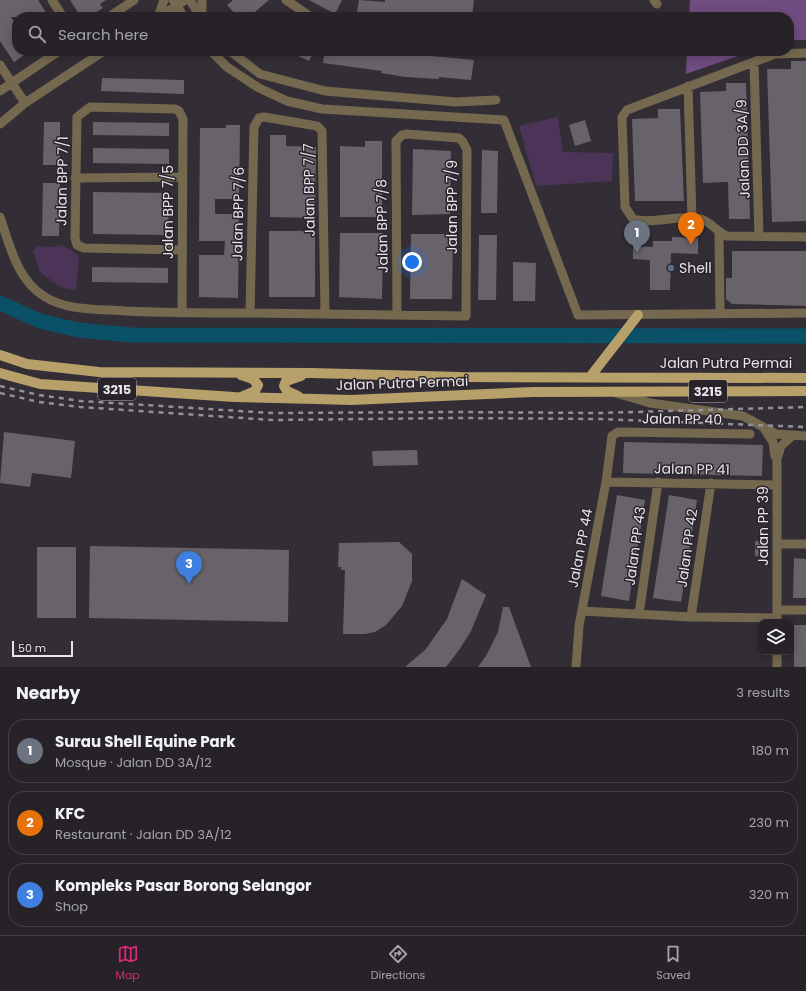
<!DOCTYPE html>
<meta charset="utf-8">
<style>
body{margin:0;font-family:Poppins,sans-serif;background:#322f34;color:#f1f3f6}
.controls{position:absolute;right:12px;bottom:12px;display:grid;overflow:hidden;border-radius:8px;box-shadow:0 2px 10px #0003}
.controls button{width:36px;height:36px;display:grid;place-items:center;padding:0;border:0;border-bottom:1px solid #423f45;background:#262228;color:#f1f3f6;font:20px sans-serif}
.scale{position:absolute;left:12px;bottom:10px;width:61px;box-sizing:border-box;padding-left:4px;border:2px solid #e7e4e9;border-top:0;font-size:11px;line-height:14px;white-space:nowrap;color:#e7e4e9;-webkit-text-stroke:3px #29242b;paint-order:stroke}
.you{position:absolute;left:412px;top:262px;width:14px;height:14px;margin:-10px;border:3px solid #fff;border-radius:50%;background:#1a73e8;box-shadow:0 0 0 6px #1a73e833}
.badge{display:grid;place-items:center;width:26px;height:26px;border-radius:50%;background:#db2777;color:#fff;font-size:13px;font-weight:700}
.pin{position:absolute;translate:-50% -33px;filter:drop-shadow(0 1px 2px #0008)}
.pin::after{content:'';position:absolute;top:21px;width:14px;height:12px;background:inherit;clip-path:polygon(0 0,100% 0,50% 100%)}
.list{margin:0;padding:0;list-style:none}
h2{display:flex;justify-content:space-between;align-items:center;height:52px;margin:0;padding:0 16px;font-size:17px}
h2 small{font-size:13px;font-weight:400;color:#a4a4a8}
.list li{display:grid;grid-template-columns:26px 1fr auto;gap:12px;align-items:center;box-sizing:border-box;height:64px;margin:0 8px 8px;padding:0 8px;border:1px solid #423f45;border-radius:16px}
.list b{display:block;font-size:15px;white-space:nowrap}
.list p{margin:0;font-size:13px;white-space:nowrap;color:#a4a4a8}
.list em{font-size:13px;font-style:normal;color:#a4a4a8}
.icon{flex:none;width:22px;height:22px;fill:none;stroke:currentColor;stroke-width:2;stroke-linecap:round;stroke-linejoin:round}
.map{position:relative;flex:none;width:806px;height:667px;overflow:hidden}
.search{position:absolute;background:#262228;box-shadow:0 2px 10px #0003;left:12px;right:12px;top:12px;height:44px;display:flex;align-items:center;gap:10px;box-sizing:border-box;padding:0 14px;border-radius:16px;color:#a4a4a8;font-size:15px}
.sheet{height:268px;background:#262228}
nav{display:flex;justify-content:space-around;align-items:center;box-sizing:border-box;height:56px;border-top:1px solid #423f45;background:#262228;font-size:11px;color:#a4a4a8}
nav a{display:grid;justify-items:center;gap:2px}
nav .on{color:#db2777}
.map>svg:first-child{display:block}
.green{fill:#4c3458}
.forest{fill:#6f4c81}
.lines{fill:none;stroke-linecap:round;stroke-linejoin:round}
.river{stroke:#0a5167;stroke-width:15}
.building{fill:#68636b}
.minor{stroke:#74694f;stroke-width:9}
.primary{stroke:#b7a069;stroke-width:10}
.rail{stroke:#959197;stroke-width:2.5;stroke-dasharray:5 5;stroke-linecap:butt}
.service-dot{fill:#5c6f8a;stroke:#29242b;stroke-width:1.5}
.labels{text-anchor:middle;stroke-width:3;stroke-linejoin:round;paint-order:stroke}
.shield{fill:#29242b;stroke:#aeaab0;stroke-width:1}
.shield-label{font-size:13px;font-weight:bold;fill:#e7e4e9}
.street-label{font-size:14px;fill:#e7e4e9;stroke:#29242b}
.poi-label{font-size:14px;fill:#e7e4e9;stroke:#29242b;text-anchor:start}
</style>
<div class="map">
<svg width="806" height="667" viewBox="0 0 806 667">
<rect width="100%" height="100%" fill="#332e35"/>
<path class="green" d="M558 117 563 152 613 153 612 181 536 186 519 126Z
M62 245 73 251 79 258 76 290 60 287 40 272 33 251 38 246 51 247Z"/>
<path class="forest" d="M690 0H806V40H789V17H689Z
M687 51H752L686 74Z"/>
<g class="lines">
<path class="river" d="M0 303 40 321 78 330 132 335 806 336"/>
</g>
<path class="building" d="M0 0H38L49 17H11L17 26V51H30L14 62 0 41Z
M70 0H106L100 4 103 8 89 17H81Z
M233 0H269L249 17H238L227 5Z
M309 0H342L335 14Z
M359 0 385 2V0H474L472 17H356Z
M287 51H314L309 61Z
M325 51H396L410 54 474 60 471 80 439 77V79L406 77 381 73 382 71 323 63Z
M791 61H806V221L772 222 767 69H791Z
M102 78 184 80V94L101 91Z
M726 83H746L750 219H729L728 182 703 183 700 92 726 91Z
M658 109H680L684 201H635L632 119 658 118Z
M585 120 591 141 575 146 569 125Z
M44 122H60V165H43Z
M93 122 169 123V136L93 135Z
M226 125H240L239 199H215V214H239L238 298 199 297V255H224L225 241H199L200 128H226Z
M270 135H286V146L316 147 315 218 270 217Z
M365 141H382V217H340V146L365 147Z
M93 148 169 149V164L93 163Z
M413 149 451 151 450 214 412 215Z
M482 150 498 151 497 213H481Z
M43 183H60L59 236H42Z
M93 192 169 193 168 235 93 234Z
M269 231H315V297H269Z
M340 233H383L382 299 339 297Z
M411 234H453L452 299H410Z
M479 235H497L496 300H478Z
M672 237 698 238V254L671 253 670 290H650V260L633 259V246L653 247V241H672Z
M732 251H806V306L732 304 726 299V278H732Z
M513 262 536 263 535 301H513Z
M92 267 168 268V283L92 282Z
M4 432 75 441 71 478 32 473 30 487 0 483Z
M624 442 763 445 762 476 623 473Z
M417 450 418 465 373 466 372 451Z
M617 495 645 500 629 601 601 596Z
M669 495 697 500 681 602 653 598Z
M755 541H764L763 556H755Z
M399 542 412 554V581L402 606 386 625 375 632 365 634H343L345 570H341V567H338L339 543Z
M90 546 289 550 288 622 89 618Z
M37 547H76V618H37Z
M794 558 806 559V598H793Z
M462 579 486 595 471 631 459 650 446 667H405L426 649 447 619Z
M503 607H509L531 667H478L486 656 498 632Z
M792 625H806V667H794V642H792Z"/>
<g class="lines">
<path class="minor" d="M52 0 63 17
M173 0 184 17
M190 0 200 17
M202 0V17
M286 0 311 17
M654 0 657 4
M109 17 134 0
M158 17 164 0
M159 17 185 0
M211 51 227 67 259 88 287 101 322 109 504 120 578 315 806 313
M230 51 260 74 325 91 456 102 496 100
M806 53 775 54 627 110 622 117 625 207 633 219C651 225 681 214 701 219 711 222 717 232 727 236L806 237
M754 62 759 236
M0 65 25 103
M688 86 692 218
M0 91 59 51
M0 124 25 103 104 51
M75 178 183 177
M0 217C10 246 17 280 45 297 68 311 98 309 125 311 167 313 209 313 251 313 323 314 394 315 466 316L467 150 463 142 459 138 406 134 402 135 396 141 397 315
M719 233 720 314
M182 313 183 119 179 111 175 109 90 107 77 117 75 238 77 245 84 248 182 250
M250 313 254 127 259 118 264 117 317 126 322 131 325 314
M616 393 650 403 743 416 776 434 806 436
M765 430 773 442 775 456
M606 482 777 485
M777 544H806
M777 610H806
M582 611 691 617 777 618
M639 614 658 482
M691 617 711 483
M777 622V459L781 446 792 436
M777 652V667
M576 667 579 626 606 482 612 436 618 432 750 434"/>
<path class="primary" d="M0 355 27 364 99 372 312 373 460 377 806 378
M0 373 40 384 234 397 316 399 351 400 533 392 806 391
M241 375 253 379 258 385 255 391 243 396
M590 377 638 315
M298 396 287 391 284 386 286 381 301 376"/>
<path class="rail" d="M0 386 39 395 81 401 272 413 457 412 600 413 806 407
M0 393 39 402 80 407 272 420 456 418 600 419 806 427"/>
</g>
<circle class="service-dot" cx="671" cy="268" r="4"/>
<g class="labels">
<g class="shield">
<rect x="98" y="378" width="38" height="22" rx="3"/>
<rect x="689" y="380" width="38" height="22" rx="3"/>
</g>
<g class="shield-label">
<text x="117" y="394">3215</text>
<text x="708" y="396">3215</text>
</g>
<g class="street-label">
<text transform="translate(743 149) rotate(-92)" y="5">Jalan DD 3A/9</text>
<text transform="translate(62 181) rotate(-89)" y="5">Jalan BPP 7/1</text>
<text transform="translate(309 190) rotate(-91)" y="5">Jalan BPP 7/7</text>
<text transform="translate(452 207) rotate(-90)" y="5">Jalan BPP 7/9</text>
<text transform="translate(168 212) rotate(-90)" y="5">Jalan BPP 7/5</text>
<text transform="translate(238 214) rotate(-89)" y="5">Jalan BPP 7/6</text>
<text transform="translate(382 226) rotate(-91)" y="5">Jalan BPP 7/8</text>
<text x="726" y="368">Jalan Putra Permai</text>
<text transform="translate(402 383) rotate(-2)" y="5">Jalan Putra Permai</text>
<text transform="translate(682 419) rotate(1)" y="5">Jalan PP 40</text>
<text transform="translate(692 469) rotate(1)" y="5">Jalan PP 41</text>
<text transform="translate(763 526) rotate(-90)" y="5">Jalan PP 39</text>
<text transform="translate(635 546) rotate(-82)" y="5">Jalan PP 43</text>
<text transform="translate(580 548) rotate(-79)" y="5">Jalan PP 44</text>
<text transform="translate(687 548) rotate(-82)" y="5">Jalan PP 42</text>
</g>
<g class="poi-label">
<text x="679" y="273">Shell</text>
</g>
</g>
</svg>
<div class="controls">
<button><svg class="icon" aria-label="layers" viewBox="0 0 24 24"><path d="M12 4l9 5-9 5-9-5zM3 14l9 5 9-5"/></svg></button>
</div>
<div class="scale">50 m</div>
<div class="you"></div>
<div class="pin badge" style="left:637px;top:253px;background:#6b7280">1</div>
<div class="pin badge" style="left:691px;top:245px;background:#e8710a">2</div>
<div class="pin badge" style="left:189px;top:584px;background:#3f7fe0">3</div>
<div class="search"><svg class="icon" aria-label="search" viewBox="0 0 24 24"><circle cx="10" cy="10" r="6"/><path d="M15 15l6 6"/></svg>Search here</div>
</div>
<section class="sheet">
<h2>Nearby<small>3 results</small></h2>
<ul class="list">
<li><span class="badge" style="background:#6b7280">1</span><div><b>Surau Shell Equine Park</b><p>Mosque · Jalan DD 3A/12</p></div><em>180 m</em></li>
<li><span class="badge" style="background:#e8710a">2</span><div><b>KFC</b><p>Restaurant · Jalan DD 3A/12</p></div><em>230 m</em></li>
<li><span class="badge" style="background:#3f7fe0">3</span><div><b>Kompleks Pasar Borong Selangor</b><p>Shop</p></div><em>320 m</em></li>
</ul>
</section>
<nav>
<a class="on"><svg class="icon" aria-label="map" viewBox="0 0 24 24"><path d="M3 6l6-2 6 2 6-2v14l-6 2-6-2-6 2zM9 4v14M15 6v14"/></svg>Map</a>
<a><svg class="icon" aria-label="directions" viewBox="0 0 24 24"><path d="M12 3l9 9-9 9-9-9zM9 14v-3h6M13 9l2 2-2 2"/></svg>Directions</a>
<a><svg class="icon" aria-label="saved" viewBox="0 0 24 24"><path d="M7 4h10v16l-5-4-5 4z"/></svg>Saved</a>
</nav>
